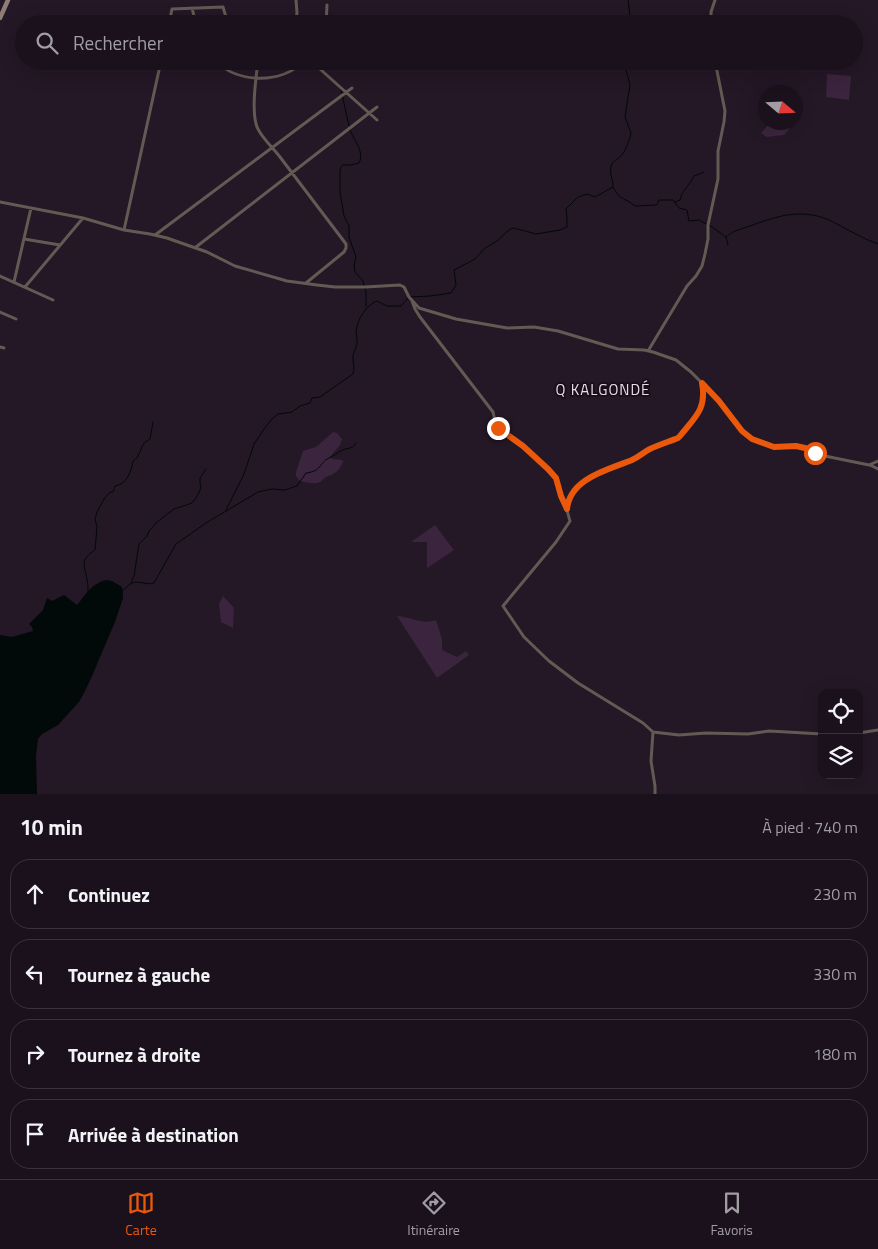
<!DOCTYPE html>
<html lang="fr">
<meta charset="utf-8">
<style>
body{margin:0;font-family:"Titillium Web",sans-serif;background:#241a25;color:#f1f3f6}
.controls{position:absolute;right:15px;bottom:15px;display:grid;overflow:hidden;border-radius:10px;box-shadow:0 5px 20px #0002}
.controls button{width:45px;height:45px;display:grid;place-items:center;padding:0;border:0;border-bottom:1px solid #39313b;background:#1b111c;color:#f1f3f6;font:25px sans-serif}
.compass{position:absolute;left:758px;top:85px;width:45px;height:45px;border-radius:50%;background:#1b111c;box-shadow:0 5px 20px #0002;rotate:109deg}
.stop{position:absolute;width:15px;height:15px;margin:-11px;border:4px solid #ea580c;border-radius:50%;background:#fff}
.stop.end{background:#ea580c;border-color:#fff;box-shadow:0 1px 5px #0008}
.list{margin:0;padding:0;list-style:none}
h2{display:flex;justify-content:space-between;align-items:center;height:65px;margin:0;padding:0 20px;font-size:21px}
h2 small{font-size:16px;font-weight:400;color:#a09da3}
.list li{display:grid;grid-template-columns:32px 1fr auto;gap:15px;align-items:center;box-sizing:border-box;height:70px;margin:0 10px 10px;padding:0 10px;border:1px solid #39313b;border-radius:20px}
.list b{display:block;font-size:19px;white-space:nowrap}
.list em{font-size:16px;font-style:normal;color:#a09da3}
.icon{flex:none;width:28px;height:28px;fill:none;stroke:currentColor;stroke-width:2;stroke-linecap:round;stroke-linejoin:round}
.map{position:relative;flex:none;width:878px;height:794px;overflow:hidden}
.search{position:absolute;background:#1b111c;box-shadow:0 5px 20px #0002;left:15px;right:15px;top:15px;height:55px;display:flex;align-items:center;gap:12px;box-sizing:border-box;padding:0 18px;border-radius:28px;color:#a09da3;font-size:19px}
.sheet{height:385px;background:#1b111c}
nav{display:flex;justify-content:space-around;align-items:center;box-sizing:border-box;height:70px;border-top:1px solid #39313b;background:#1b111c;font-size:14px;color:#a09da3}
nav a{display:grid;justify-items:center;gap:2px}
nav .on{color:#ea580c}
.map>svg:first-child{display:block}
.green{fill:#3b243d}
.water{fill:#020909}
.lines{fill:none;stroke-linecap:round;stroke-linejoin:round}
.stream{stroke:#020909;stroke-width:1}
.street{stroke:#645a54;stroke-width:3}
.secondary{stroke:#8d7d74;stroke-width:4.5}
.route{stroke:#ea580c;stroke-width:6}
.labels{text-anchor:middle;stroke-width:4;stroke-linejoin:round;paint-order:stroke}
.quarter-label{font-size:15px;letter-spacing:1px;fill:#e7dde7;stroke:#1b0e1c}
</style>
<div class="map">
<svg width="878" height="794" viewBox="0 0 878 794">
<rect width="100%" height="100%" fill="#241726"/>
<path class="green" d="M827 74 851 76 849 100 826 97Z
M767 123H791L793 124 784 135 767 137 761 133 769 124Z
M333 432 337 433 342 439 340 445 330 457 332 459 342 460 343 462C339 471 335 474 326 477 324 478 322 481 320 482 315 485 305 482 300 481L296 476V472L303 451 309 449 316 447Z
M435 525 454 550 427 568V542H411Z
M223 596 234 608 233 628 221 622 219 604Z
M397 616C411 617 422 625 436 620L442 639V650L457 657 466 651 469 655 437 678Z"/>
<path class="water" d="M106 580 112 581 122 587 123 593V598L115 622 100 657 93 674 84 693 79 702 58 725 42 734 38 739 36 756 37 794H0V635L12 637 33 631 32 627 29 624 43 610 47 598 52 601 64 595 77 605C87 593 91 584 106 580Z"/>
<g class="lines">
<path class="stream" d="M628 0 631 24
M341 90 349 126
M350 130C354 140 365 153 359 163L351 165H343L341 167 340 171V192L344 216 349 226V237L356 257 354 265 355 272 363 281 366 293V306
M613 187C614 180 609 174 611 167 612 160 621 158 624 152 627 146 630 139 631 133L625 117 630 85 626 70V61
M675 202 680 200C682 190 690 185 694 176L704 172
M726 237C729 235 732 232 735 231 740 229 745 228 750 226 777 216 801 208 829 220 846 228 860 238 878 244
M226 510 244 474 254 444 264 429 271 420 278 414 292 412 300 406 310 403 312 398 320 397 353 374C355 367 353 365 353 359 352 354 356 349 357 344 358 340 356 336 356 332 357 320 366 305 377 301L387 306H401L409 297 430 296 451 293 456 285 454 270 475 259 485 248 497 241 510 229 514 228 536 234 560 230 567 227V219L566 209 578 197 587 194 595 197 613 187C620 201 624 197 635 206L657 205 659 200H673L679 208 687 210 689 221 699 220 712 227 726 237 728 245
M131 583 134 576 139 544 147 536 149 531 157 522 174 509 192 503 196 498 201 488 200 483V478L206 469
M122 591C126 588 131 582 136 582 143 582 147 585 154 583L176 544 206 523 258 492 272 489 285 490 297 486 306 473C322 471 318 464 329 458 333 456 338 452 343 450 349 447 352 450 356 443
M88 592C88 588 88 583 87 579 84 564 80 560 95 550L97 527 95 519 97 512 104 499 110 492H113L115 486C127 484 131 472 133 461L137 458 144 443 150 439 153 422"/>
<path class="street" d="M192 8 196 24
M169 24 172 9 223 7 228 24
M295 24 297 13 296 0
M326 24 327 5
M711 24V12L715 0
M216 61C238 84 282 84 304 61
M258 61C256 78 251 111 257 127 261 137 273 148 280 157 302 186 324 215 346 244V248L344 252 306 283
M311 61 377 120
M0 202 83 218 124 230 150 234 167 238 207 252 235 266 287 281 317 285 335 287H365L400 285 404 287 409 297 419 308 456 319 507 328 534 327 558 331 618 349 644 350 653 352 676 360 691 372 702 383 719 401 742 431 752 439 774 447 797 446 805 448 820 455 869 465 878 461
M124 230 161 61
M155 235 352 88
M24 239 60 245
M196 247 377 107
M0 276 53 300
M14 282 31 208
M25 287 83 218
M412 301 415 309 420 317 493 412 496 425 499 428 523 446 557 478 561 496 567 508
M0 312 16 319
M0 347 4 348
M648 351 687 286 696 276 702 266 705 254 708 239V225L718 179V151L724 122 725 111 715 61
M702 383C706 403 699 414 686 428 684 431 682 435 679 437 672 442 661 444 654 447 646 450 641 455 634 459 615 468 564 481 567 510 568 514 569 518 570 521L556 542 503 606 524 637 549 661 578 683 643 723 653 732 679 735 706 733 748 734 769 731 822 734
M870 465 878 469
M653 732 651 761 655 786V794
M859 733 878 730"/>
<path class="secondary" d="M0 18 8 0"/>
</g>
<g class="lines">
<path class="route" d="M498 428 523 446 548 469 556 478 561 496 567 509C570 478 608 470 632 460 638 457 643 453 648 450 658 445 668 442 678 438L680 436C695 417 707 409 702 383L719 401 742 431 752 439 774 447 796 446 805 448 815 453"/>
</g>
<g class="labels">
<g class="quarter-label">
<text x="603" y="395">Q KALGONDÉ</text>
</g>
</g>
</svg>
<div class="controls">
<button><svg class="icon" aria-label="locate" viewBox="0 0 24 24"><circle cx="12" cy="12" r="6"/><path d="M12 2v4M12 18v4M2 12h4M18 12h4"/></svg></button>
<button><svg class="icon" aria-label="layers" viewBox="0 0 24 24"><path d="M12 4l9 5-9 5-9-5zM3 14l9 5 9-5"/></svg></button>
</div>
<svg class="compass" viewBox="-18 -18 36 36"><path d="M0-13l5 13h-10z" fill="#e53935"/><path d="M0 13l5-13h-10z" fill="#a09da3"/></svg>
<div class="stop" style="left:815px;top:453px"></div>
<div class="stop end" style="left:498px;top:428px"></div>
<div class="search"><svg class="icon" aria-label="search" viewBox="0 0 24 24"><circle cx="10" cy="10" r="6"/><path d="M15 15l6 6"/></svg>Rechercher</div>
</div>
<section class="sheet">
<h2>10 min<small>À pied · 740 m</small></h2>
<ul class="list">
<li><svg class="icon" aria-label="ahead" viewBox="0 0 24 24"><path d="M12 20V5M6 11l6-6 6 6"/></svg><div><b>Continuez</b></div><em>230 m</em></li>
<li><svg class="icon" aria-label="left" viewBox="0 0 24 24"><path d="M17 20v-9H6M10 6l-5 5 5 5"/></svg><div><b>Tournez à gauche</b></div><em>330 m</em></li>
<li><svg class="icon" aria-label="right" viewBox="0 0 24 24"><path d="M7 20v-9h11M14 6l5 5-5 5"/></svg><div><b>Tournez à droite</b></div><em>180 m</em></li>
<li><svg class="icon" aria-label="arrive" viewBox="0 0 24 24"><path d="M6 21V4h12l-3 4 3 4H6"/></svg><div><b>Arrivée à destination</b></div></li>
</ul>
</section>
<nav>
<a class="on"><svg class="icon" aria-label="map" viewBox="0 0 24 24"><path d="M3 6l6-2 6 2 6-2v14l-6 2-6-2-6 2zM9 4v14M15 6v14"/></svg>Carte</a>
<a><svg class="icon" aria-label="directions" viewBox="0 0 24 24"><path d="M12 3l9 9-9 9-9-9zM9 14v-3h6M13 9l2 2-2 2"/></svg>Itinéraire</a>
<a><svg class="icon" aria-label="saved" viewBox="0 0 24 24"><path d="M7 4h10v16l-5-4-5 4z"/></svg>Favoris</a>
</nav>
